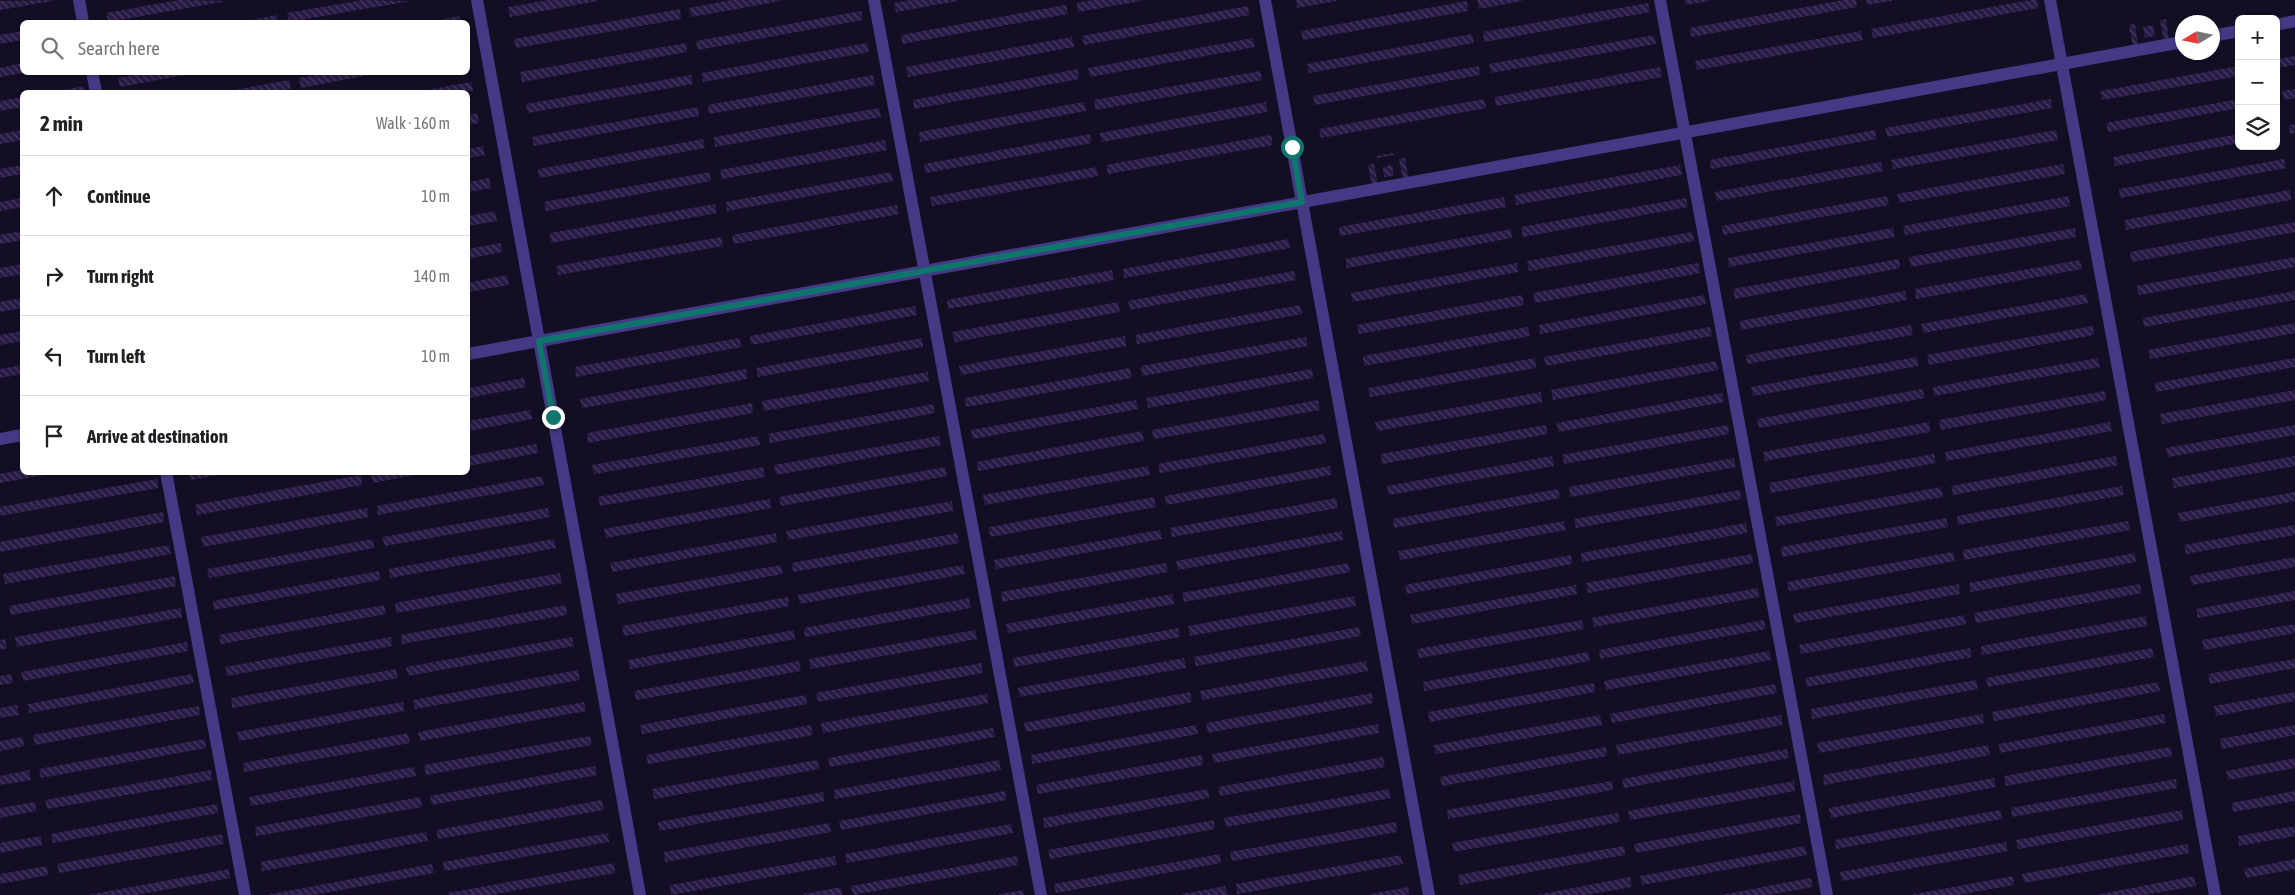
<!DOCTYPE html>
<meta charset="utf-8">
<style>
body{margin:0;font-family:"Asap Condensed",sans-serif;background:#f2f2f2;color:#202124}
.controls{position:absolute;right:15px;top:15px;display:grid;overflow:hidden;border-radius:8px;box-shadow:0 1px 4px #0004}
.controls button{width:45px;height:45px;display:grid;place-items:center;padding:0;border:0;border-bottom:1px solid #e0e0e0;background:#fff;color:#202124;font:25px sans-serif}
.compass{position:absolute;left:2175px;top:15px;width:45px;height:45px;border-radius:50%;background:#fff;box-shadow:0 1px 4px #0004;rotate:260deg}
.stop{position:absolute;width:15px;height:15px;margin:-11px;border:4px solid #0f766e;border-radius:50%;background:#fff}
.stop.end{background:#0f766e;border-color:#fff;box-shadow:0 1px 5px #0008}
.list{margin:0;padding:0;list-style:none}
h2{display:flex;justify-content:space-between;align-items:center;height:65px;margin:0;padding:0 20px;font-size:21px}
h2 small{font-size:16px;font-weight:400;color:#757577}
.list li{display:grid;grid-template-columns:32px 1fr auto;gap:15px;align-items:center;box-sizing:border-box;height:80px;padding:0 20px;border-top:1px solid #e0e0e0}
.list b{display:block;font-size:19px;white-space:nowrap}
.list em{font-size:16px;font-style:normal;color:#757577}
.icon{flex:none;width:28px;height:28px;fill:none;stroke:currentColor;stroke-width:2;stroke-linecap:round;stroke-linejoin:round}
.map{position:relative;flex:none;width:2295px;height:895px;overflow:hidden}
.search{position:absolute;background:#fff;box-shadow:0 1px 4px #0004;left:20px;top:20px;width:450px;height:55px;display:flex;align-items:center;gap:12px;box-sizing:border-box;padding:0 18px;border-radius:8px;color:#757577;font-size:19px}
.panel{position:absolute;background:#fff;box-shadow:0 1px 4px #0004;left:20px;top:90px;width:450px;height:385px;border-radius:8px}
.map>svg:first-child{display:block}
.building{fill:url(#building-back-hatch)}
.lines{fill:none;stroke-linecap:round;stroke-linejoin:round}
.service{stroke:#443984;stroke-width:12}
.route{stroke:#0f766e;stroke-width:6}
</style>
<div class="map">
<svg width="2295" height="895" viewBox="0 0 2295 895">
<defs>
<pattern id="building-back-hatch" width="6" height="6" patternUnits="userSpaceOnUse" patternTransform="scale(1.25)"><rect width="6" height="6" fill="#281a45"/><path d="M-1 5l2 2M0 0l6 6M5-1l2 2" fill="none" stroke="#473a61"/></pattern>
</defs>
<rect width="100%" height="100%" fill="#140e24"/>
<path class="building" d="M52 0V1L0 10V1Z
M179 0 227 1 108 22 106 13Z
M362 0 410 1 289 22 287 13Z
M549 0H597V1L510 17 508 7Z
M732 0H780V1L692 17 689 8Z
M910 0H957V1L896 12 894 3Z
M1093 0H1140L1141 1 1078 12 1077 3Z
M1296 0H1336V1L1297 8Z
M1477 0H1522V1L1479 9Z
M1684 0H1709V1L1686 5Z
M1844 0H1856L1857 7 1691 37 1690 28Z
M1866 0H1892V1L1867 5Z
M2030 0H2037L2038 8 1873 38 1871 29Z
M1467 1 1468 11 1303 40 1301 31Z
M1648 3 1650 12 1484 42 1483 32Z
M1066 5 1068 14 902 44 901 35Z
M1248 6 1249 15 1084 45 1082 36Z
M680 9 681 19 516 48 514 39Z
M861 11 863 20 698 50 696 41Z
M277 15 278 22H242Z
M459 16 461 22H431Z
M2166 19 2169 41 2164 42 2160 20Z
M2135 24 2138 46 2133 47 2129 25Z
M2153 25 2155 36 2145 38 2143 27Z
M22 31V40L0 44V35Z
M1861 31 1863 40 1697 70 1695 61Z
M1472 34 1474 43 1309 73 1307 64Z
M1654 35 1656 44 1491 73 1489 64Z
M1072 37 1074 47 908 77 906 67Z
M1253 38 1255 47 1090 77 1088 68Z
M686 43 687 52 522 82 520 72Z
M867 43 869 52 703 82 702 73Z
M2295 56V65L2278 68 2277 59Z
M22 63V73L0 77V68Z
M1479 66 1480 75 1315 105 1313 96Z
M2239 66V76L2102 100 2101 91Z
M1660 67 1662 77 1496 106 1495 97Z
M1078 69 1079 79 914 109 913 100Z
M1260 71 1262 80 1096 110 1094 100Z
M147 72H195V73L120 87 118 78Z
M330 72H379V73L301 88 299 78Z
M691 75 693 84 528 113 526 104Z
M873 75 875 85 709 114 708 105Z
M289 80 291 89 272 92H224Z
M471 82 473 91 416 92Z
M84 86 86 92H53Z
M2295 89V98L2284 100 2282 91Z
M22 97V107L0 111V101Z
M1484 99 1486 108 1321 138 1319 129Z
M2051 99 2052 108 1887 137 1885 128Z
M2239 99V108L2108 132 2106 123Z
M1084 102 1086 111 920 142 919 132Z
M1266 102 1267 112 1102 142 1100 133Z
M698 107 699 116 534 146 532 137Z
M879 108 881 117 715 147 714 137Z
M477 113 479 123 468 125V115Z
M2295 124V133L2290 134 2289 125Z
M22 130V140L0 144V134Z
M1875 130 1876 139 1711 169 1710 160Z
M2056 130 2058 140 1893 169 1891 160Z
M1090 134 1091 143 926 173 924 164Z
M2239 134V143L2115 166 2113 157Z
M1271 135 1273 145 1108 174 1106 165Z
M703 139 705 148 539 178 538 169Z
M885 140 887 150 722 179 720 170Z
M483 146 485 155 468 158V149Z
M1393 153 1394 155 1377 158 1376 156Z
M1405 158 1409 180 1403 181 1399 159Z
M2284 159 2286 168 2120 198 2119 189Z
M1881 162 1883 171 1717 201 1715 192Z
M1374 164 1378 185 1372 186 1368 165Z
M2063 164 2065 174 1899 203 1897 194Z
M22 165V174L0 178V169Z
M1392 165 1394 176 1384 177 1383 167Z
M1680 165 1682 175 1516 205 1515 195Z
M1096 167 1098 176 932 206 930 197Z
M710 172 711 181 546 211 544 202Z
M891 172 893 181 727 211 726 202Z
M489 178 491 188 468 192V182Z
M2290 190 2291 200 2126 230 2125 220Z
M1887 196 1889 205 1723 235 1722 226Z
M2069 196 2070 206 1905 235 1903 226Z
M1504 197 1506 207 1340 236 1339 227Z
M22 198V207L0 211V202Z
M1686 198 1688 207 1523 237 1521 227Z
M715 204 717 213 551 243 550 233Z
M897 205 899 214 734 244 732 235Z
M495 211 497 221 468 226V216Z
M2295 222V232L2132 262 2130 252Z
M1893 228 1895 237 1729 267 1728 258Z
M2075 228 2076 237 1911 267 1909 257Z
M1511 229 1512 238 1347 268 1345 259Z
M22 231V240L0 244V235Z
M1692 232 1694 241 1529 271 1527 261Z
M721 237 723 246 558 275 556 266Z
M1288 239 1290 248 1124 278 1123 269Z
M501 243 502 252 468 259V249Z
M2295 257V267L2139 295 2136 286Z
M1899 259 1900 268 1735 299 1733 289Z
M2080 260 2082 269 1916 299 1915 289Z
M1517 263 1518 272 1353 302 1351 293Z
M1698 263 1700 273 1535 303 1533 293Z
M22 264V274L0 278V268Z
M1112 270 1114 280 948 309 947 300Z
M1294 271 1296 280 1130 310 1128 301Z
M507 275 509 285 468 292V283Z
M1905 291 1907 300 1741 330 1740 321Z
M2295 291V300L2144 327 2143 318Z
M2086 294 2088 303 1923 333 1921 324Z
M1522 295 1524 305 1359 334 1357 325Z
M1704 295 1706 304 1540 334 1539 325Z
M22 298V308L0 312V302Z
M1118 302 1120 312 955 342 952 332Z
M1300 305 1302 314 1137 344 1135 335Z
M915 306 917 315 751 345 750 336Z
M2295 323V333L2150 359 2148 350Z
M1911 325 1913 335 1747 364 1746 355Z
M2093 326 2094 335 1929 365 1927 355Z
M1528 327 1530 336 1364 366 1363 356Z
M1710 327 1712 336 1546 366 1544 357Z
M22 331V341L0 345V335Z
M1125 336 1126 346 961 375 959 366Z
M1306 337 1308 346 1142 376 1141 366Z
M739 338 742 347 576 377 575 367Z
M922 338 923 347 758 377 756 368Z
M1917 357 1918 366 1753 396 1751 387Z
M1535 358 1536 368 1370 397 1368 388Z
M2098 358 2100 367 1934 396 1933 387Z
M2295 358V367L2156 392 2155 383Z
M1716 361 1718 370 1553 400 1551 390Z
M22 365V374L0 378V369Z
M1130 368 1132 378 966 407 965 398Z
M746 369 747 379 582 408 580 399Z
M1312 369 1313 378 1148 408 1146 398Z
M928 372 929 381 764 411 762 401Z
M524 378 526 387 468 398V388Z
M1922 389 1925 398 1759 428 1757 419Z
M2295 390V400L2162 424 2160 414Z
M2105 391 2106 400 1941 430 1939 420Z
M1541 392 1542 402 1377 431 1375 422Z
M1722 393 1724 402 1558 432 1557 423Z
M1136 400 1138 409 973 439 971 430Z
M1318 400 1320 410 1154 439 1152 430Z
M752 403 753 413 588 443 587 433Z
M933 404 935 413 770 443 768 434Z
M530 410 532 419 468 431V421Z
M1929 422 1930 432 1765 461 1763 452Z
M2110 422 2112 431 1946 461 1945 452Z
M1546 425 1548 434 1382 464 1381 454Z
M1728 425 1729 434 1564 464 1562 455Z
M2295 425V435L2168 457 2166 448Z
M1142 431 1144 441 978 471 977 462Z
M1324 434 1326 443 1160 473 1158 464Z
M758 436 760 445 594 474 592 465Z
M939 436 941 445 776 475 774 465Z
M536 444 538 453 468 466V456Z
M1934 454 1936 463 1771 493 1769 483Z
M1552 456 1554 466 1389 495 1387 486Z
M2116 456 2118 465 1953 495 1951 486Z
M2295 456V466L2174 488 2172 478Z
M1734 458 1736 467 1570 497 1569 487Z
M1148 466 1150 475 985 505 983 495Z
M1330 466 1331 475 1166 505 1165 496Z
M763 467 765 477 600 506 598 497Z
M945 467 947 476 781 506 779 497Z
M22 470V472L55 473 0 483V474Z
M189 472H230V473L191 480Z
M377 472H425V473L373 483 371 474Z
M361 475 362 485 197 515 195 505Z
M542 476 544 485 378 515 377 506Z
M157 479 158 488 0 516V507Z
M2122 486 2124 495 1958 525 1957 516Z
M1941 487 1943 497 1777 526 1775 517Z
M1558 489 1560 498 1394 528 1393 519Z
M1740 490 1741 499 1576 528 1574 519Z
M2295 492V501L2180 522 2178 513Z
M1154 497 1156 507 990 537 989 527Z
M1336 498 1338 508 1172 537 1170 528Z
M770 499 771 508 606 538 604 529Z
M952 501 953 511 788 540 786 531Z
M367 508 368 517 203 547 201 537Z
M548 508 550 517 385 546 382 537Z
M163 512 164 522 0 552V542Z
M1946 518 1948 527 1782 557 1781 547Z
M1564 521 1566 530 1400 560 1398 551Z
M2128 521 2130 530 1964 560 1963 550Z
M1746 523 1747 533 1582 562 1581 553Z
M2295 525V535L2186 554 2184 545Z
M1160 530 1162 539 996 569 994 560Z
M1342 531 1343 540 1178 570 1176 561Z
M776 533 777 542 612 572 610 563Z
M957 533 959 543 793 572 792 563Z
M373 539 374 548 209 578 207 569Z
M554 539 556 548 390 578 389 569Z
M169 545 171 554 5 584 3 574Z
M1953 552 1955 561 1789 591 1787 582Z
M2135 553 2136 562 1971 592 1969 583Z
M1752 554 1753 563 1588 593 1586 583Z
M1571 555 1572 564 1407 594 1405 585Z
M2295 557V567L2192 585 2190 576Z
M1166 563 1168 572 1002 602 1001 592Z
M1348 563 1350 572 1184 602 1182 593Z
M781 565 783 574 618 604 616 594Z
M963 565 965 574 800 604 798 595Z
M379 571 380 580 214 610 213 601Z
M560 573 562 583 396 613 395 603Z
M175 576 176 586 11 615 9 606Z
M1959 584 1960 594 1795 623 1793 614Z
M2140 584 2142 593 1976 623 1974 613Z
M1576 585 1577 594 1412 624 1410 615Z
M1758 588 1759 597 1594 627 1592 618Z
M2295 591V600L2198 618 2196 609Z
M1172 594 1174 604 1008 633 1006 624Z
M1354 596 1356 606 1190 636 1188 626Z
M788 597 789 606 624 636 622 626Z
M969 598 971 608 805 637 804 628Z
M384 605 386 614 221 644 219 635Z
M566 605 567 615 402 644 401 635Z
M181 608 182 617 17 647 15 637Z
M1964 615 1966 624 1801 654 1799 645Z
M2146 616 2147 626 1982 655 1981 646Z
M1582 620 1584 629 1419 658 1417 649Z
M1764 620 1766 629 1600 659 1599 650Z
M2295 624V633L2204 650 2202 640Z
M1359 627 1361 636 1196 666 1194 657Z
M1178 628 1180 637 1015 667 1013 658Z
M794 630 795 639 630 669 628 660Z
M975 630 977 639 811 669 809 659Z
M391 637 392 646 227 676 225 667Z
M572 637 574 646 408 676 406 667Z
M5 639 7 648 0 650V640Z
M187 642 188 651 23 681 21 672Z
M1970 648 1972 657 1807 687 1805 678Z
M2152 648 2154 657 1988 687 1986 678Z
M1769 651 1771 660 1606 690 1604 681Z
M1588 652 1590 661 1424 691 1423 682Z
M1184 658 1186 668 1020 697 1018 688Z
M2295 659V668L2210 684 2208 674Z
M799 661 801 671 636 700 634 691Z
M1366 661 1368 671 1202 700 1200 691Z
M981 663 983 673 818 702 816 693Z
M396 669 398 678 232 708 231 698Z
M578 670 580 680 415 709 413 700Z
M11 674 13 683 0 685V676Z
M192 674 194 683 29 713 28 704Z
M1976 680 1978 689 1812 719 1811 709Z
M2158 682 2160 691 1994 721 1992 712Z
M1594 683 1595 692 1430 722 1428 712Z
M1775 684 1777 693 1612 723 1610 714Z
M1190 692 1192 702 1026 732 1024 723Z
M2295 692V701L2216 716 2214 706Z
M1372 693 1373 703 1208 733 1206 723Z
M987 694 988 703 823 733 821 723Z
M806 695 807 704 642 734 640 725Z
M403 702 404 711 239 741 237 732Z
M584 702 586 711 420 741 418 732Z
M17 705 19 715 0 718V708Z
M199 706 200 715 35 745 33 735Z
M1983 714 1984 723 1819 753 1817 743Z
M2164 714 2166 723 2000 753 1999 744Z
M1600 715 1602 725 1436 754 1434 745Z
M1781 715 1783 725 1618 755 1616 745Z
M1378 724 1379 733 1214 763 1212 754Z
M811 725 813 735 648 764 646 755Z
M1196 725 1198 734 1032 764 1031 755Z
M2295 725V735L2222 749 2220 739Z
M993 728 995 737 830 767 828 758Z
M408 733 410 743 244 772 243 763Z
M590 736 592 745 426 775 424 765Z
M23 737 24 746 0 751V741Z
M205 739 206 748 41 778 39 769Z
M1988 745 1990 755 1824 785 1823 775Z
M1606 747 1607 756 1442 786 1440 777Z
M2170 747 2172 756 2006 786 2004 776Z
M1787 749 1789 758 1624 788 1622 779Z
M1202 755 1203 765 1038 794 1036 785Z
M1383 757 1385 767 1220 796 1218 787Z
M2295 758V768L2228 780 2226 771Z
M818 760 819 769 654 799 652 789Z
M999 760 1001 770 835 799 834 790Z
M595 766 597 775 432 805 430 796Z
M414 767 416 776 251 806 249 797Z
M29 770 31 780 0 785V776Z
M211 770 212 780 47 809 45 800Z
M1994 778 1996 787 1831 818 1829 808Z
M2176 779 2177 788 2012 817 2011 808Z
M1612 781 1613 790 1448 819 1447 810Z
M1794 781 1795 791 1630 820 1628 811Z
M1208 789 1209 798 1044 828 1043 818Z
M1389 789 1391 798 1226 827 1224 818Z
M1005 791 1006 800 841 830 839 821Z
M2295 791V801L2233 812 2232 803Z
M823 792 825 801 659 831 658 822Z
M420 797 422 807 256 836 255 827Z
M602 800 604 810 438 839 436 830Z
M35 802 36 811 0 818V808Z
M217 804 218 813 53 843 51 834Z
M2000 810 2002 819 1836 849 1835 840Z
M2182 810 2183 820 2018 849 2016 840Z
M1618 813 1620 822 1454 852 1452 843Z
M1800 814 1801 823 1636 853 1634 844Z
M1214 820 1215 829 1050 859 1048 850Z
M1396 822 1397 832 1232 861 1230 852Z
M829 823 831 832 665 862 664 852Z
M1011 824 1013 833 847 863 845 854Z
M2295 826V836L2239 846 2238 836Z
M426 832 428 841 262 871 261 862Z
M608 833 609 842 444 871 443 862Z
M222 834 224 844 59 873 57 864Z
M41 836 42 845 0 853V843Z
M2006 842 2008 851 1842 881 1840 872Z
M2188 844 2189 853 2024 883 2022 874Z
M1624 846 1625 855 1460 885 1458 875Z
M1805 846 1807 855 1642 885 1640 876Z
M1220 854 1221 863 1056 893 1054 884Z
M1401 855 1403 864 1237 894 1236 884Z
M835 856 837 865 671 895 670 885Z
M1017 856 1018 865 853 895 851 886Z
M2295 859V869L2246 878 2244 869Z
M614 863 615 873 490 895H449L448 893Z
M432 864 434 873 313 895H266Z
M47 866 48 875 0 884V874Z
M229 869 230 878 136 895H88Z
M2013 876 2014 885 1957 895H1910Z
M2194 876 2196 886 2144 895H2096Z
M1630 877 1632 887 1585 895H1537Z
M1811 878 1813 887 1768 895H1721Z
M1225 886 1228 895H1182V894Z
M841 887 842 895H804V894Z
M1408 887 1409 895H1371V894Z
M1023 890 1024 895H999V894Z"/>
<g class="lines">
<path class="service" d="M79 0 83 22
M477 0 640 895
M874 0 1041 895
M1265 0 1429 895
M1660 0 1827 895
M2050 0 2215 895
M2276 25 2295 21
M2212 36 2239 31
M92 72 96 92
M468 354 2182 42
M0 439 22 435
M166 472 245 895"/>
</g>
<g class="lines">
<path class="route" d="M553 417 539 341 1302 202 1292 147"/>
</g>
</svg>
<div class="controls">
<button>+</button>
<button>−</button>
<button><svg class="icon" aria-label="layers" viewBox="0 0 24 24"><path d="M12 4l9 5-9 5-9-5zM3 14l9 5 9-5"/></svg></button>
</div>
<svg class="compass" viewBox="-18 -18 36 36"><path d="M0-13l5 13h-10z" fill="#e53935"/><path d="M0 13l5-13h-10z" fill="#757577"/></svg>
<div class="stop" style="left:1292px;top:147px"></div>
<div class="stop end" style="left:553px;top:417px"></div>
<div class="search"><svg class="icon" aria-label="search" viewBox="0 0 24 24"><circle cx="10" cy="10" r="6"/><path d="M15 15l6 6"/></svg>Search here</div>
<section class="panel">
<h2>2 min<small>Walk · 160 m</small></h2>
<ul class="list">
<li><svg class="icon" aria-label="ahead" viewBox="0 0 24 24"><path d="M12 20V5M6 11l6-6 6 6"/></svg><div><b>Continue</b></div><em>10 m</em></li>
<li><svg class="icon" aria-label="right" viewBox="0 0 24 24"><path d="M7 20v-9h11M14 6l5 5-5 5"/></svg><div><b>Turn right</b></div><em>140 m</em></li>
<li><svg class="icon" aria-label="left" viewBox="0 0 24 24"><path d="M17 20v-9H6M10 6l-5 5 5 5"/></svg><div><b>Turn left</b></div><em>10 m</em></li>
<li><svg class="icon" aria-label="arrive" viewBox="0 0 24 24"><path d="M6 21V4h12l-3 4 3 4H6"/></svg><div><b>Arrive at destination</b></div></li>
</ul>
</section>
</div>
